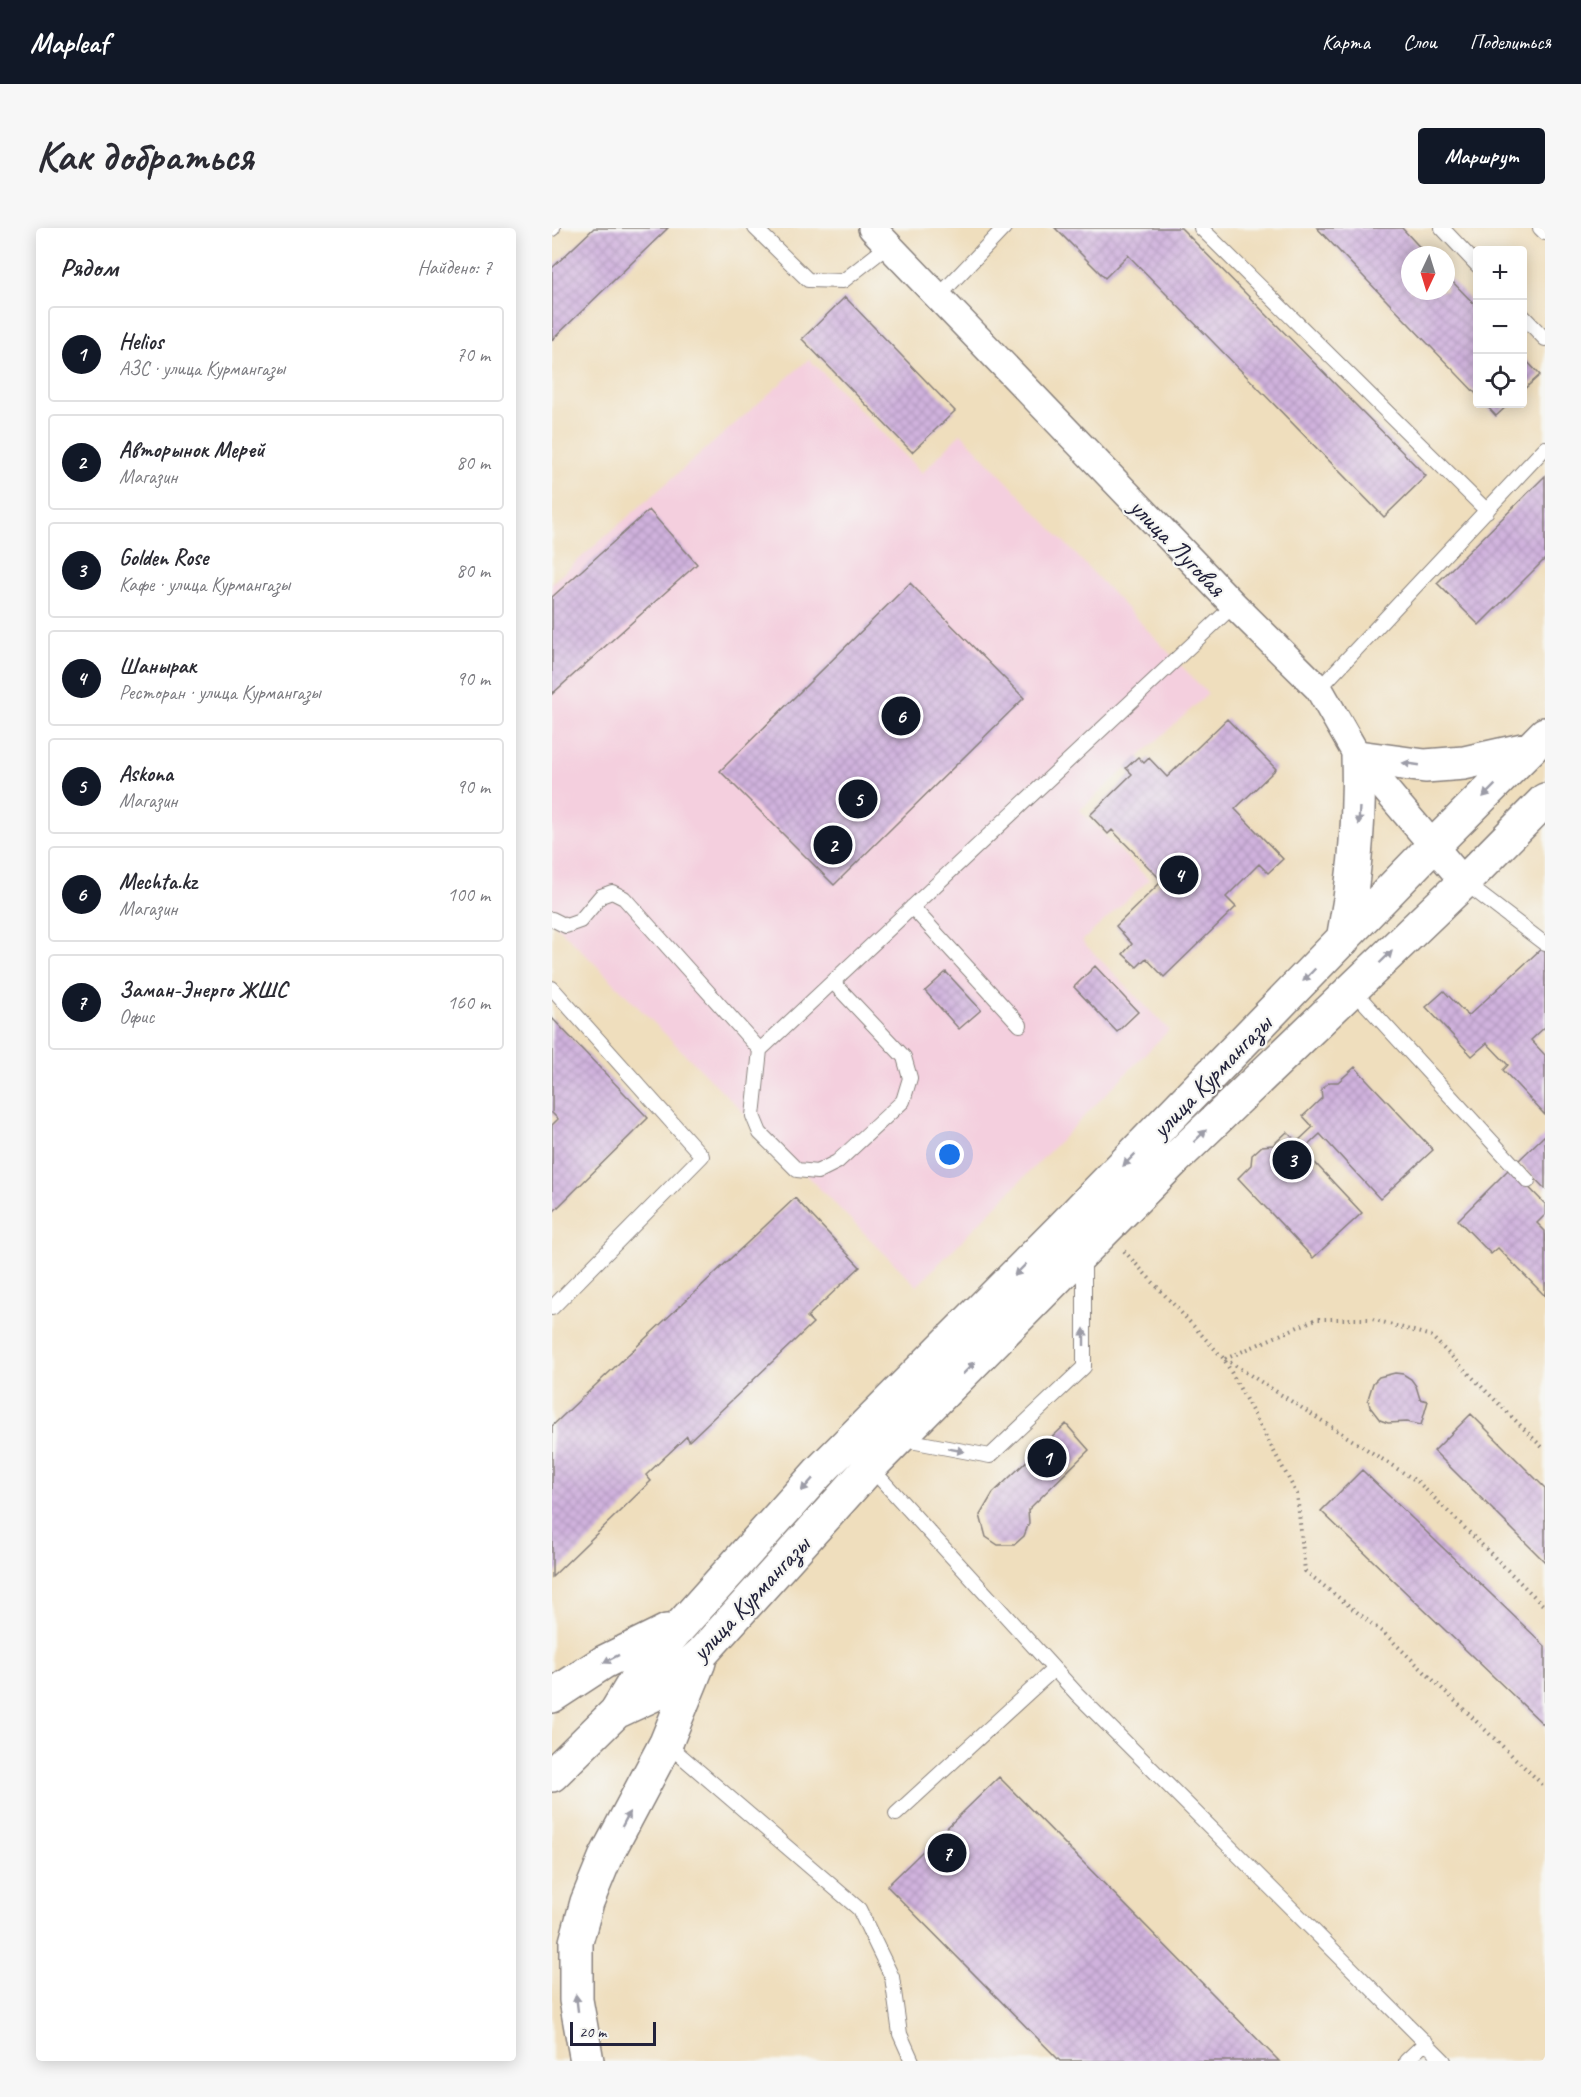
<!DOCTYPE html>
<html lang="ru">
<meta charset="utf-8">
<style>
body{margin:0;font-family:Caveat,sans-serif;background:#f7f7f7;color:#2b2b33}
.controls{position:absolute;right:18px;top:18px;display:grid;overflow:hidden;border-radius:6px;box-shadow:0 3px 15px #0003}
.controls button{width:54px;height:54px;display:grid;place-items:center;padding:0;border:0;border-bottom:2px solid #e1e1e2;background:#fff;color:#2b2b33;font:30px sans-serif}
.compass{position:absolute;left:849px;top:18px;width:54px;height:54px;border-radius:50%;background:#fff;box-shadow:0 3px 15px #0003;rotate:184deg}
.scale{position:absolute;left:18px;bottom:15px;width:86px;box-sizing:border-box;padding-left:6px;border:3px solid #22223b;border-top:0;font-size:16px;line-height:21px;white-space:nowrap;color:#22223b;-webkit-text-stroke:4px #f6f6f2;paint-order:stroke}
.you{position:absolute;left:398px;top:927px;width:21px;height:21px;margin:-15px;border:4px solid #fff;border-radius:50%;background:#1a73e8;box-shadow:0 0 0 9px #1a73e833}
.badge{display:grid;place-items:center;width:39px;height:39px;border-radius:50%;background:#111827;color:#fff;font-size:20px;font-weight:700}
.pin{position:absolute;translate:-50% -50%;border:3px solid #fff;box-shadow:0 2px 6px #0006}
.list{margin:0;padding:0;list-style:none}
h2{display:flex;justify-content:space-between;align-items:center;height:78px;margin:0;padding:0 24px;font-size:26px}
h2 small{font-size:20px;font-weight:400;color:#7c7c81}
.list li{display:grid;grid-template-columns:39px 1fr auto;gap:18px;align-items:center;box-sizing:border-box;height:96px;margin:0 12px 12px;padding:0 12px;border:2px solid #e1e1e2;border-radius:6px}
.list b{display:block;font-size:22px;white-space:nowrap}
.list p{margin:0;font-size:20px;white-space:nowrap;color:#7c7c81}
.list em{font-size:20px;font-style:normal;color:#7c7c81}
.icon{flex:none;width:33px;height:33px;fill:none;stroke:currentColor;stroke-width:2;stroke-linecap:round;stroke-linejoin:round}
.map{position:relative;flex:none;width:993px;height:1833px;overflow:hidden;border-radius:6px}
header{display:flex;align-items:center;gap:36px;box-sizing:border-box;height:84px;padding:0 30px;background:#111827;color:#fff}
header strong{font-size:28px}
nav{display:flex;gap:33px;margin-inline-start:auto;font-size:21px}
.intro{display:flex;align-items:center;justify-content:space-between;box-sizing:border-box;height:144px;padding:0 36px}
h1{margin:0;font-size:42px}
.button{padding:15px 27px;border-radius:6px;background:#111827;color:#fff;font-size:21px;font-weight:700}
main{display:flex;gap:36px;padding:0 36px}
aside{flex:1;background:#fff;border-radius:6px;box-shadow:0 3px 15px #0003}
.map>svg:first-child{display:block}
.built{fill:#f4cfde}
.building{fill:url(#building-cross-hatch)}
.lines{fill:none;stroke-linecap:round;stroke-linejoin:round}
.service-casing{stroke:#88807c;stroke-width:16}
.minor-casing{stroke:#88807c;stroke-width:30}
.primary-casing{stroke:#88807c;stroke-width:36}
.path{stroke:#88807c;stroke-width:4;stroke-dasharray:1.5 4.5;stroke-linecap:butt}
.service{stroke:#fff;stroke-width:14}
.minor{stroke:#fff;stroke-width:27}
.primary{stroke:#fff;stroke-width:33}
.oneway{fill:#9c9ca7}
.labels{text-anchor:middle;stroke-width:4.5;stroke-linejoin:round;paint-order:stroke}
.street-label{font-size:26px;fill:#22223b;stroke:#f6f6f2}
</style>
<header>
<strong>Mapleaf</strong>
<nav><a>Карта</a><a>Слои</a><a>Поделиться</a></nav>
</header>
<div class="intro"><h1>Как добраться</h1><a class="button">Маршрут</a></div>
<main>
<aside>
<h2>Рядом<small>Найдено: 7</small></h2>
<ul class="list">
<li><span class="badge">1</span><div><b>Helios</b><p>АЗС · улица Курмангазы</p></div><em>70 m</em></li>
<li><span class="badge">2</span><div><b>Авторынок Мерей</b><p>Магазин</p></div><em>80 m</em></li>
<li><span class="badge">3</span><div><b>Golden Rose</b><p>Кафе · улица Курмангазы</p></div><em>80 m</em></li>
<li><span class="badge">4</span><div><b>Шанырак</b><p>Ресторан · улица Курмангазы</p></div><em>90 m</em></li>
<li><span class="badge">5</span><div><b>Askona</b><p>Магазин</p></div><em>90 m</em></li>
<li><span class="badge">6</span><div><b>Mechta.kz</b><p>Магазин</p></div><em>100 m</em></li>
<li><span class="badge">7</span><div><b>Заман-Энерго ЖШС</b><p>Офис</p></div><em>160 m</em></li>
</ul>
</aside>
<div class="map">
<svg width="993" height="1833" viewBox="0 0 993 1833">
<defs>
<pattern id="building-cross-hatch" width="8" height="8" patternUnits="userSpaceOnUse" patternTransform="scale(1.5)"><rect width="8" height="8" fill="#d0b2dd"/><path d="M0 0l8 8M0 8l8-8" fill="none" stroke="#b299bf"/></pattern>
</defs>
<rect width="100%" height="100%" fill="#f6f6f2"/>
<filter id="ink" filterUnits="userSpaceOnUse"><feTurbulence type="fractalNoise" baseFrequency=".0167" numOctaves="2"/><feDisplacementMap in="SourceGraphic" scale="12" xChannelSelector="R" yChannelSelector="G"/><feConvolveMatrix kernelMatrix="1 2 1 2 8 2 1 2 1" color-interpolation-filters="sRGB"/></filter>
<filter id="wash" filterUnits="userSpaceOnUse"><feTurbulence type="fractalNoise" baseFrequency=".008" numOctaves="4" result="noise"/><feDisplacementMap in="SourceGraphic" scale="24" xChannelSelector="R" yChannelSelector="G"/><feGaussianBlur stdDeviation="1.35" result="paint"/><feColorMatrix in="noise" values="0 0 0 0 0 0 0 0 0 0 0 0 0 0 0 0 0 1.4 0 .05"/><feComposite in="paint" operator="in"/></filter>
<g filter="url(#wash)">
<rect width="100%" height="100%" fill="#efdebd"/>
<path class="built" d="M257 131 370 245 409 205 656 466 528 582 597 652 530 713 617 802 365 1058 0 693V355Z"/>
<g id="blocks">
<path class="building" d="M42 0H116L0 112V40Z
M503 0H629L874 248 832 289 576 27 553 50Z
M765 0H850L875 27H858V63H894V47L926 80V168Z
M293 69 403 183 360 224 250 111Z
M970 128 988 147 970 163Z
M933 176H957L944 188Z
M993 248V331L927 397 885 355Z
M97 282 145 336 0 466V369Z
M358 355 472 470 282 657 168 543Z
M675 491 724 541 683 581 731 631 716 645 707 636 674 669 684 679 612 749 594 730 585 739 571 726 580 716 564 698 610 653 560 602 556 606 538 587 580 546 574 540 586 529 592 535 597 530 615 549Z
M990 720 993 723V799L979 812 993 827V887L951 842 956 837 935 815 920 828 874 779 892 763 916 788Z
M543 738 586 784 565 804 522 759Z
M394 744 429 782 407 801 373 763Z
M0 790 96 890 0 985V897L6 891 0 885Z
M803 839 881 922 828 971 768 906 751 922 810 985 761 1030 686 950 699 937 700 927 710 918 721 917 735 904 745 914 761 899 751 888 770 870 769 861 778 854H786Z
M993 907V961L966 933Z
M958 940 993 976V987L985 995 993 1003V1068L946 1020 939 1026 906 992Z
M243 970 308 1039 255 1089 261 1095 137 1213 135 1208 94 1247 99 1253 0 1349V1198Z
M843 1145 851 1146 859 1151 864 1158 868 1171 876 1173 869 1197 855 1194 836 1195 828 1192 818 1179 816 1171 821 1155 827 1149Z
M919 1186 993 1260V1334L882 1223Z
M514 1196 537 1222 476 1282 477 1295 472 1308 462 1317H446L434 1309 428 1287 441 1265Z
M810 1242 993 1418V1498L769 1283Z
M447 1549 727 1833H508L335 1658Z"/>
</g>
</g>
<g filter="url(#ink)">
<use href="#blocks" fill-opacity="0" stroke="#88807c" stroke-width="1.5"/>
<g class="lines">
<g class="service-casing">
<path id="service" d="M203 0 256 52 291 53 337 17
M649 0 935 283
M890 0 926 38
M988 0 993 5
M0 1 1 0
M387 68 452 0
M970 87 993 111
M767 461 993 220
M912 654 993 716
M360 679 468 797
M0 691 14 698 28 693 49 668 60 664 72 670 208 822 682 377
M0 760 150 928 0 1080
M800 761 976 953
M208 822 201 888 208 905 245 942 265 944 285 934 351 873 358 850 352 829 281 754
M348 1211 438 1228 532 1139V1028
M318 1239 525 1466 892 1833
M114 1515 307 1681 340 1749 348 1806 360 1833
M344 1586 502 1441
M854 1833 874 1814"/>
</g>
<g class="minor-casing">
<path id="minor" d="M320 0 682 377 767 461 806 529 912 654"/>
</g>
<g class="primary-casing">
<path id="primary" d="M791 712C803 651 808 591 806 529L873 538 912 535 979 520
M0 1468 52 1434 115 1403
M64 1484 109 1463 151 1424 318 1239 620 934 912 654 993 572
M0 1547 64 1484 90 1441 266 1245 509 1001 882 617 993 506
M35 1833 24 1772V1714L35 1674 53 1630 114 1515 147 1434"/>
</g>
<path class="path" d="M572 1023 672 1131 745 1266 753 1343 834 1407 993 1559
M673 1131 866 1254 993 1379
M673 1131 764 1091H820L879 1108 993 1222"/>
<use href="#service" class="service"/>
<use href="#minor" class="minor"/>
<use href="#primary" class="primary"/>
</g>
<defs><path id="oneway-solid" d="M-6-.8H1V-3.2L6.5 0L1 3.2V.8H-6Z" transform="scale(1.5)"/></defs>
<g class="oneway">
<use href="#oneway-solid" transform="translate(859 536) rotate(-172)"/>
<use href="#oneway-solid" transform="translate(937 563) rotate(135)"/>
<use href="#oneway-solid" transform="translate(807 588) rotate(93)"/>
<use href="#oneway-solid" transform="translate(834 729) rotate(-44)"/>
<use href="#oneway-solid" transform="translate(757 747) rotate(134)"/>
<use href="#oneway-solid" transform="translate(648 908) rotate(-44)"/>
<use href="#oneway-solid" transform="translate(577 932) rotate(135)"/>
<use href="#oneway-solid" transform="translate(468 1042) rotate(135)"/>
<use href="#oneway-solid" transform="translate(532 1109) rotate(-90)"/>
<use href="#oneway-solid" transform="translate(417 1140) rotate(-45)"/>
<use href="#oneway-solid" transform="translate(404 1222) rotate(10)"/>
<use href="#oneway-solid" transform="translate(255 1257) rotate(132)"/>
<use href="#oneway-solid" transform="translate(59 1431) rotate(153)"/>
<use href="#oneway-solid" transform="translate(74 1591) rotate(-62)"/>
<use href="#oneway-solid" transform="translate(25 1775) rotate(-97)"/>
</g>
</g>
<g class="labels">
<g class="street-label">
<text transform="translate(626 319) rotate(46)" y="9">улица Луговая</text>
<text transform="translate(659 848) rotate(-46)" y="9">улица Курмангазы</text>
<text transform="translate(198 1370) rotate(-47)" y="9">улица Курмангазы</text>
</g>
</g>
</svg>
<div class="controls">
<button>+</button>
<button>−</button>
<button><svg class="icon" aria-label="locate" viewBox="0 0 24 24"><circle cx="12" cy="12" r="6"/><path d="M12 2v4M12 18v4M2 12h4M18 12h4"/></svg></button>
</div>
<svg class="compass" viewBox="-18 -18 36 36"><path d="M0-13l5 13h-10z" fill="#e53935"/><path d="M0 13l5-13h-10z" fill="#7c7c81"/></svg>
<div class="scale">20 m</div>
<div class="you"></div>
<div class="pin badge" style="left:495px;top:1230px">1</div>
<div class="pin badge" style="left:281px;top:617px">2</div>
<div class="pin badge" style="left:740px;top:932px">3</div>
<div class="pin badge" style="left:627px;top:647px">4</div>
<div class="pin badge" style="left:306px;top:571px">5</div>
<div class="pin badge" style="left:349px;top:488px">6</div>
<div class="pin badge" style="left:395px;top:1625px">7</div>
</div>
</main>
